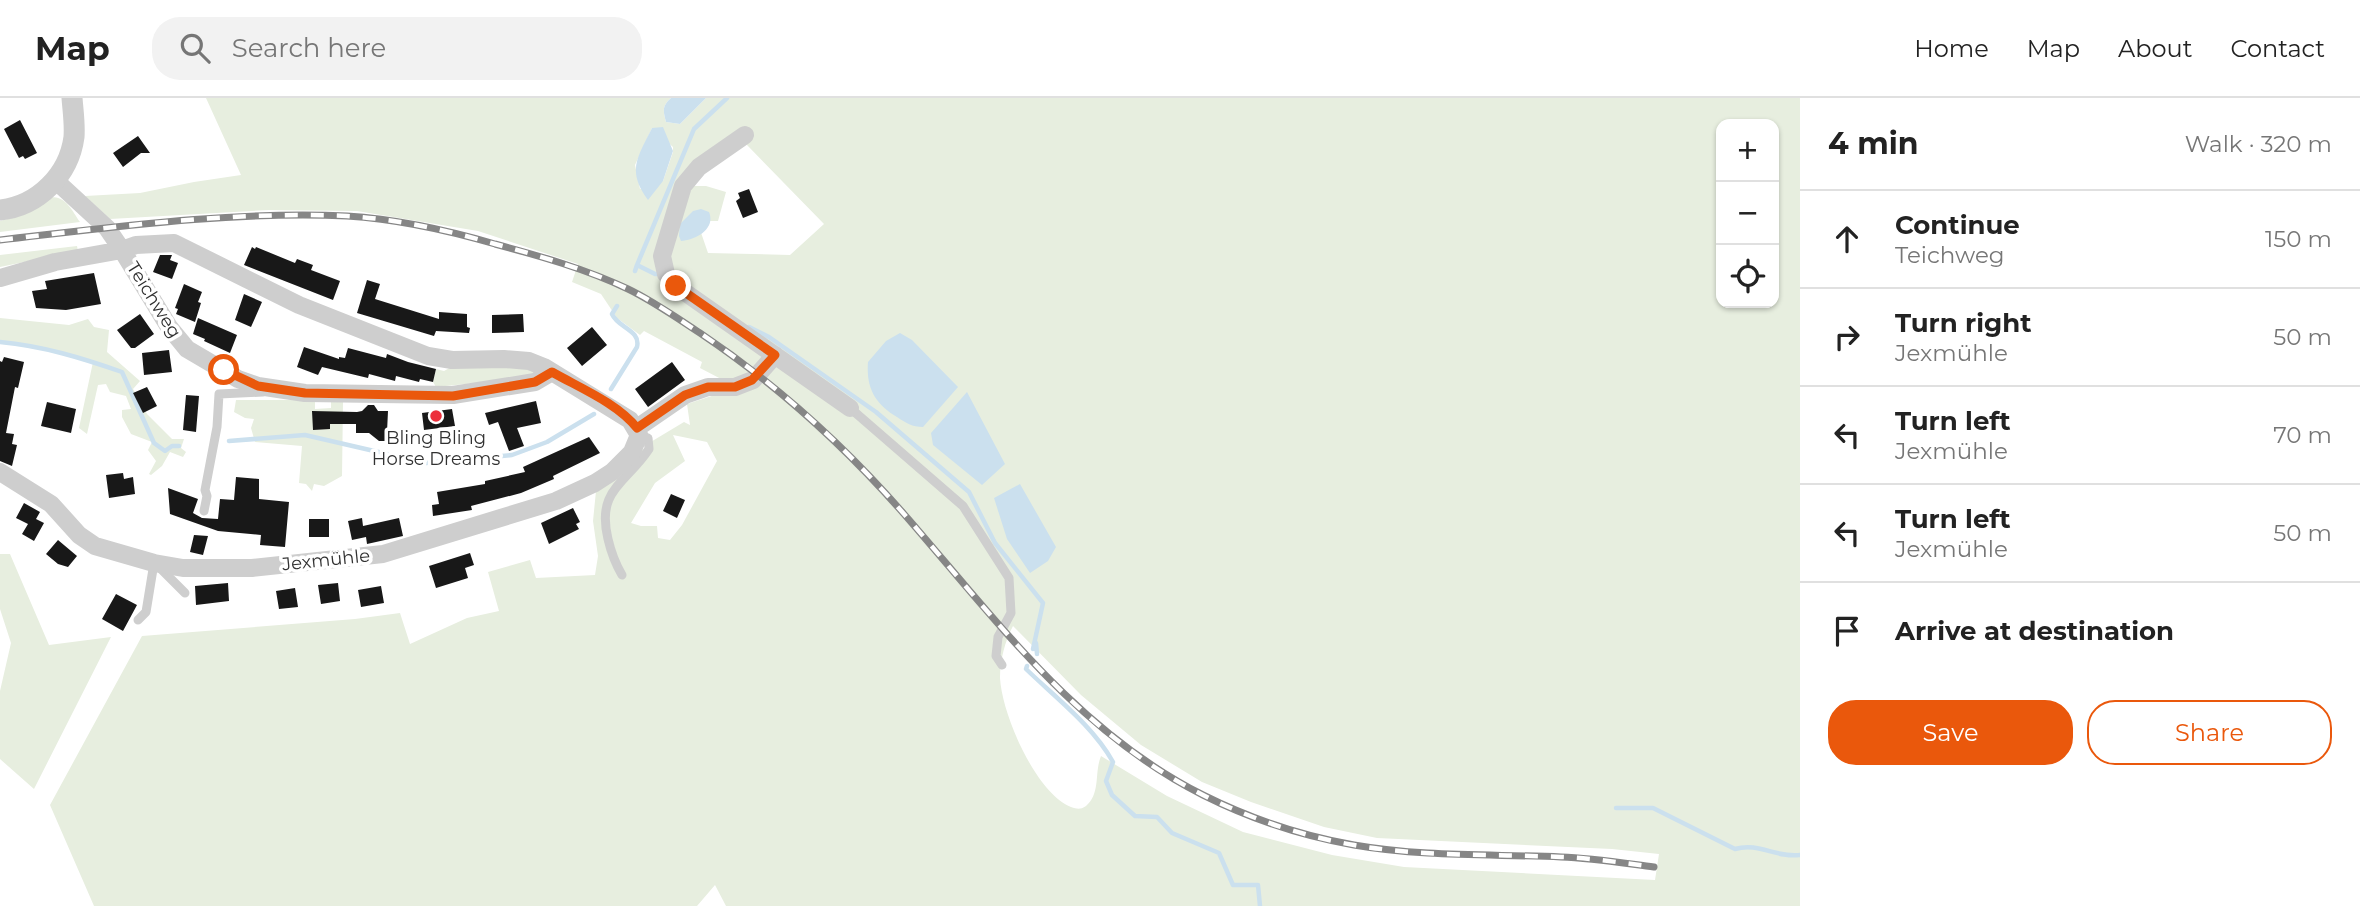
<!DOCTYPE html>
<meta charset="utf-8">
<style>
body{margin:0;font-family:Montserrat,sans-serif;background:#f2f2f2;color:#222}
.controls{position:absolute;right:21px;top:21px;display:grid;overflow:hidden;border-radius:14px;box-shadow:0 2px 5px #0004}
.controls button{width:63px;height:63px;display:grid;place-items:center;padding:0;border:0;border-bottom:2px solid #e0e0e0;background:#fff;color:#222;font:35px sans-serif}
.stop{position:absolute;width:21px;height:21px;margin:-16px;border:5px solid #ea580c;border-radius:50%;background:#fff}
.stop.end{background:#ea580c;border-color:#fff;box-shadow:0 2px 7px #0008}
.list{margin:0;padding:0;list-style:none}
h2{display:flex;justify-content:space-between;align-items:center;height:91px;margin:0;padding:0 28px;font-size:30px}
h2 small{font-size:23px;font-weight:400;color:#767676}
.list li{display:grid;grid-template-columns:46px 1fr auto;gap:21px;align-items:center;box-sizing:border-box;height:98px;padding:0 28px;border-top:2px solid #e0e0e0}
.list b{display:block;font-size:26px;white-space:nowrap}
.list p{margin:0;font-size:23px;white-space:nowrap;color:#767676}
.list em{font-size:23px;font-style:normal;color:#767676}
.actions{display:flex;gap:14px;padding:21px 28px}
.actions a{flex:1;padding:16px 0;border:2px solid #ea580c;border-radius:28px;text-align:center;font-size:24px;color:#ea580c}
.actions .main{background:#ea580c;color:#fff}
.icon{flex:none;width:38px;height:38px;fill:none;stroke:currentColor;stroke-width:2;stroke-linecap:round;stroke-linejoin:round}
.map{position:relative;flex:none;width:1800px;height:808px;overflow:hidden}
header{display:flex;align-items:center;gap:42px;box-sizing:border-box;height:98px;padding:0 35px;background:#fff;border-bottom:2px solid #e0e0e0}
header strong{font-size:33px}
nav{display:flex;gap:38px;margin-inline-start:auto;font-size:24px}
.search{width:490px;height:63px;background:#f2f2f2;display:flex;align-items:center;gap:18px;box-sizing:border-box;padding:0 24px;border-radius:28px;color:#767676;font-size:26px}
main{display:flex}
aside{flex:1;background:#fff}
.map>svg:first-child{display:block}
.green{fill:#e7eedf;fill-rule:evenodd}
.water{fill:#cbe0ee}
.lines{fill:none;stroke-linecap:round;stroke-linejoin:round}
.stream{stroke:#cbe0ee;stroke-width:4.5}
.building{fill:#181818}
.service{stroke:#cecece;stroke-width:9}
.minor{stroke:#cecece;stroke-width:18}
.tertiary{stroke:#cecece;stroke-width:21}
.rail-casing{stroke:#868686;stroke-width:7}
.rail{stroke:#fff;stroke-width:4.5;stroke-dasharray:13;stroke-linecap:butt}
.route{stroke:#ea580c;stroke-width:9}
.poi-dot{fill:#ec2f3b;stroke:#fff;stroke-width:2.5}
.labels{text-anchor:middle;stroke-width:7;stroke-linejoin:round;paint-order:stroke}
.street-label{font-size:18px;fill:#313131;stroke:#fff}
.poi-label{font-size:18px;fill:#313131;stroke:#fff}
</style>
<header>
<strong>Map</strong>
<div class="search"><svg class="icon" aria-label="search" viewBox="0 0 24 24"><circle cx="10" cy="10" r="6"/><path d="M15 15l6 6"/></svg>Search here</div>
<nav><a>Home</a><a>Map</a><a>About</a><a>Contact</a></nav>
</header>
<main>
<div class="map">
<svg width="1800" height="808" viewBox="0 0 1800 808">
<rect width="100%" height="100%" fill="#fff"/>
<path class="green" d="M206 0H671C662 8 663 13 666 24L680 26 706 0H1800V808H726L715 787 697 808H94L50 707 142 538 355 521 400 515 410 546 467 520 499 513 488 474 530 462 536 480 595 477 598 458 593 423 596 393 620 376 649 345 684 324 690 327 687 306 724 294 723 282 700 270 702 264 644 233 640 237 617 220 601 196 572 184 578 166 478 133 357 113 269 112 110 121 85 98 140 95 194 84 241 77ZM1721 26H1774V205H1721ZM652 30 673 49V54L663 83 640 91 635 67ZM745 37 747 47 824 126 790 157 708 155 697 123H718L726 94 706 88H684ZM673 337 707 344 717 363 682 427 670 442 658 440 657 428H641L631 425 655 385 685 363ZM1013 528 1081 597 1141 647 1202 684 1251 704 1324 729 1377 740 1612 751 1659 756 1655 782 1404 769 1332 757 1243 734 1167 698 1101 658C1094 675 1101 695 1086 708 1080 712 1077 711 1071 709 1036 695 1002 617 1000 580 1000 562 1005 543 1013 528Z
M51 99C67 99 72 113 80 124L0 134V123L15 119Z
M77 148 78 153 0 169V157Z
M0 220 69 227 88 221 94 229 109 232 107 254 140 283 133 291 147 316 172 341H184L181 350 186 354 183 359 170 354 162 368 151 377 149 376 156 363 148 352 152 344 131 336 122 319V312L131 311 126 298 110 294 106 286 98 287 87 336 79 330 93 264 33 247 0 244Z
M455 267 535 268 536 279 436 289 433 284 436 271 444 273Z
M236 302H315V311L331 310V303L343 304 342 378 324 388 314 386 312 393 306 386 299 385 302 348 255 344 251 330 254 321 245 320 234 314Z
M0 456H10L49 547 111 539 34 691 0 661V593L11 545 0 511Z"/>
<path class="water" d="M671 0H706L680 26 666 24C663 13 662 8 671 0Z
M663 29 673 53 663 83 648 102C626 72 638 59 652 30Z
M701 111 709 114C716 131 696 142 681 143L679 138 680 126 693 113Z
M900 235 912 242 958 289 923 329C912 329 906 325 897 319 875 306 866 290 868 264L886 243Z
M967 294 1005 366 982 387 933 347 931 335Z
M1020 386 1056 449 1048 463 1030 475 1007 441 994 400Z"/>
<g class="lines">
<path class="stream" d="M637 167 694 31 727 0
M635 173 637 167 655 176H660
M749 229 769 239 876 314 969 394 995 445 1043 505 1033 551
M0 244C43 248 82 260 122 274L154 345 165 353 172 348H179
M611 291 637 249C641 232 618 230 612 216L617 208
M229 343 305 337 426 365 512 357 547 344 594 316
M1036 545 1037 556
M1027 568 1026 571C1056 600 1093 628 1113 664L1106 683 1112 697 1135 718 1157 719 1172 735 1219 755 1233 787H1258L1260 808
M1616 710H1653L1735 751C1759 744 1775 760 1800 757"/>
</g>
<path class="building" d="M20 22 37 55 25 61 23 58 19 60 4 31Z
M138 38 150 55H141L123 69 113 55Z
M749 91 758 114 743 120 736 103 740 100 738 95Z
M252 149 255 151 256 149 295 165 297 161 313 167 311 172 340 183 333 202 244 167Z
M160 157H172L170 162 178 165 172 181 153 174Z
M94 175 101 206 66 212 36 210 32 193 47 191 45 183Z
M367 182 380 186 375 201 439 221V214L467 216V229L470 230 469 235 436 233 434 238 357 215Z
M184 186 202 194 198 204 201 205 195 224 176 216 178 211 175 210Z
M244 196 262 204 251 229 235 222Z
M140 216 154 236 135 250H131L117 232Z
M523 216 524 234 492 235V217Z
M198 220 237 237 230 255 204 243 205 241 193 236Z
M592 229 607 247 582 268 567 250Z
M304 249 339 261V259L345 260 348 250 386 260 387 256 408 264 436 271 433 284 420 281 419 284 396 278 395 283 369 276 368 280 322 269 318 277 297 269Z
M169 252 172 274 144 277 142 255Z
M4 259 24 264 18 290 15 289 6 335 14 336 12 346 17 347 12 368 0 363V263L2 264Z
M672 264 685 282 648 309 635 291Z
M147 289 157 308 143 315 133 295Z
M186 297 199 298 196 334 183 332Z
M536 303 541 325 517 330 524 348 509 353 498 324 489 327 485 315Z
M47 304 76 311 71 335 41 328Z
M368 307H374L378 313H388L387 334 395 343H379L369 335H356V326H330V331L313 332 312 313 357 314 362 313Z
M452 311 455 328 424 332 422 315Z
M589 339 600 355 553 378 554 381 521 395 471 408 472 412 433 418 432 407 439 406 437 394 485 386V383L525 374 523 369Z
M123 375 124 381 133 379 135 396 109 400 106 377Z
M236 379 259 381V401L289 404 285 449 260 447 261 437 218 433 170 416 168 390 198 401 193 415 202 420 218 421 220 401 234 402Z
M671 396 685 402 677 420 663 413Z
M24 405 40 414 36 421 44 425 34 443 22 436 28 426 16 420Z
M573 410 580 424 576 426 579 431 549 446 541 425Z
M362 420 363 428 399 420 403 438 367 446 366 439 352 442 348 423Z
M309 421H329V439H309Z
M194 437 208 438 203 457 190 454Z
M58 442 77 458 68 469 58 466 46 456Z
M470 455 474 467 465 470 468 480 436 490 429 468Z
M228 485 229 503 196 507 195 488Z
M338 485 340 503 321 506 318 487Z
M381 488 384 505 361 509 358 492Z
M295 490 298 509 279 511 276 493Z
M116 496 137 507 123 533 102 521Z"/>
<g class="lines">
<path class="service" d="M850 310 963 408 1009 480 1011 515 998 539 996 558 1002 567
M204 413 207 398 205 392 217 329 219 296 263 294
M159 469 185 495
M622 477C615 465 611 454 608 441 596 391 626 386 649 351L648 340 639 337
M138 522 146 514 154 465"/>
<path class="minor" d="M745 37 699 69 683 88 662 158 666 176 676 188 850 310
M56 83 107 130 122 152 169 229 187 251 238 281 258 288 305 295 453 297 535 284 552 274
M0 180 55 164 122 152 136 147 174 145 299 207 428 258 452 262 504 261 529 263 544 269 630 322 639 337 632 354 612 374 595 385 556 403 383 456 252 470H183L154 465 95 448 79 437 51 406 0 374
M637 330 685 297 708 289H735L753 282 775 257"/>
<path class="tertiary" d="M0 112C38 108 69 77 74 39 75 26 73 13 72 0"/>
<g class="rail-casing">
<path id="rail" d="M0 142C115 129 230 113 347 118 396 121 447 132 495 146 540 158 586 171 628 191 653 203 677 220 700 235 776 286 843 346 904 416 994 519 1077 634 1203 697 1251 721 1302 738 1354 747 1423 759 1492 756 1561 759 1592 760 1623 765 1654 769"/>
</g>
<use href="#rail" class="rail"/>
</g>
<g class="lines">
<path class="route" d="M224 272 258 288 305 295 453 298 535 284 552 274C580 290 617 305 637 330L685 297 708 289H735L752 282 775 257 676 188"/>
</g>
<circle class="poi-dot" cx="436" cy="318" r="7"/>
<g class="labels">
<g class="street-label">
<text transform="translate(154 202) rotate(58)" y="6">Teichweg</text>
<text transform="translate(326 462) rotate(-6)" y="6">Jexmühle</text>
</g>
<g class="poi-label">
<text x="436" y="346">Bling Bling<tspan x="436" dy="21">Horse Dreams</tspan></text>
</g>
</g>
</svg>
<div class="controls">
<button>+</button>
<button>−</button>
<button><svg class="icon" aria-label="locate" viewBox="0 0 24 24"><circle cx="12" cy="12" r="6"/><path d="M12 2v4M12 18v4M2 12h4M18 12h4"/></svg></button>
</div>
<div class="stop" style="left:224px;top:272px"></div>
<div class="stop end" style="left:676px;top:188px"></div>
</div>
<aside>
<h2>4 min<small>Walk · 320 m</small></h2>
<ul class="list">
<li><svg class="icon" aria-label="ahead" viewBox="0 0 24 24"><path d="M12 20V5M6 11l6-6 6 6"/></svg><div><b>Continue</b><p>Teichweg</p></div><em>150 m</em></li>
<li><svg class="icon" aria-label="right" viewBox="0 0 24 24"><path d="M7 20v-9h11M14 6l5 5-5 5"/></svg><div><b>Turn right</b><p>Jexmühle</p></div><em>50 m</em></li>
<li><svg class="icon" aria-label="left" viewBox="0 0 24 24"><path d="M17 20v-9H6M10 6l-5 5 5 5"/></svg><div><b>Turn left</b><p>Jexmühle</p></div><em>70 m</em></li>
<li><svg class="icon" aria-label="left" viewBox="0 0 24 24"><path d="M17 20v-9H6M10 6l-5 5 5 5"/></svg><div><b>Turn left</b><p>Jexmühle</p></div><em>50 m</em></li>
<li><svg class="icon" aria-label="arrive" viewBox="0 0 24 24"><path d="M6 21V4h12l-3 4 3 4H6"/></svg><div><b>Arrive at destination</b></div></li>
</ul>
<div class="actions"><a class="main">Save</a><a>Share</a></div>
</aside>
</main>
